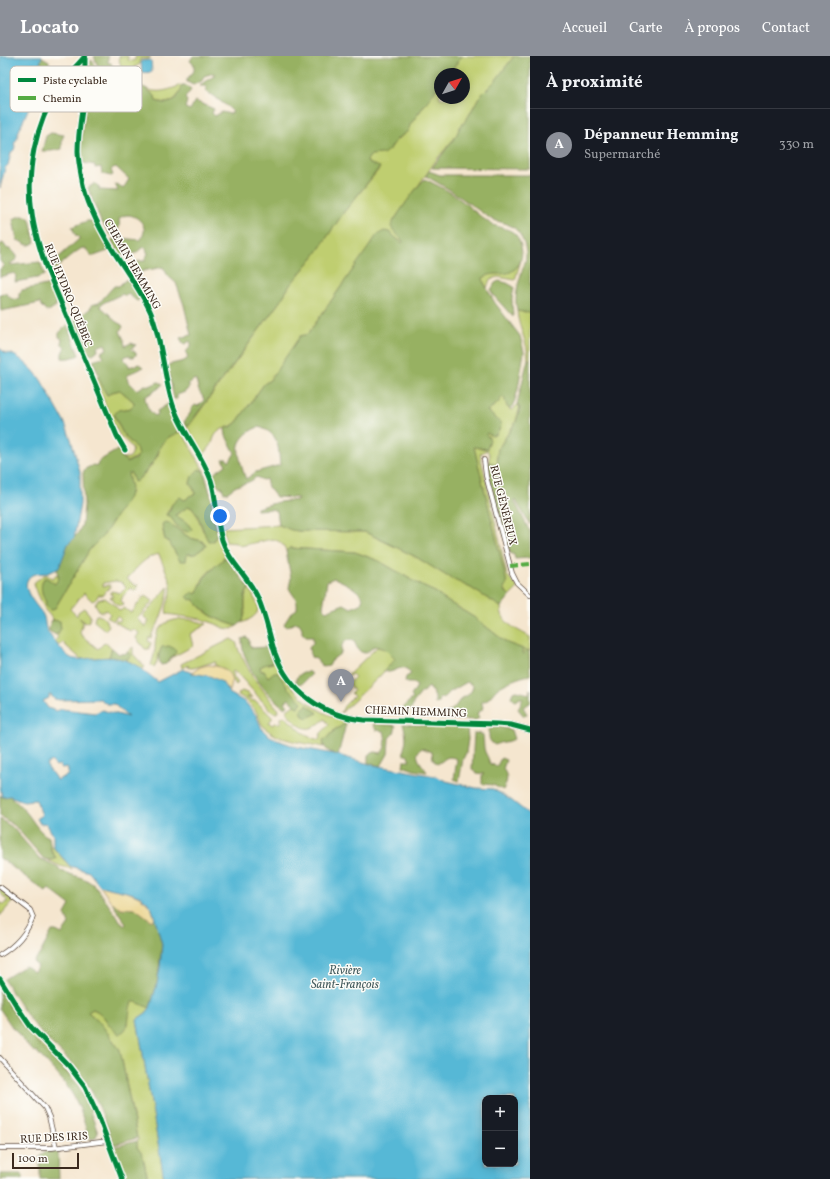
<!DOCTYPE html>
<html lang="fr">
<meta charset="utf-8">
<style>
body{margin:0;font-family:Vollkorn,serif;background:#242831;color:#f1f3f6}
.controls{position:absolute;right:12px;bottom:12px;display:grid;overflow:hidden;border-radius:8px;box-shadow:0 2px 10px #0003}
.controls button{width:36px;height:36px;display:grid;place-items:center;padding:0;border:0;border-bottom:1px solid #363941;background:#171b24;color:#f1f3f6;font:20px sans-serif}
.compass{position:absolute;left:434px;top:12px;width:36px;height:36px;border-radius:50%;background:#171b24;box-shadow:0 2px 10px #0003;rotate:51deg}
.scale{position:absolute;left:12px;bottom:10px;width:67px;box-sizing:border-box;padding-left:4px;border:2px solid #3b2a1e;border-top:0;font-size:11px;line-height:14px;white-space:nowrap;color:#3b2a1e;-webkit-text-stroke:3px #fdfcf7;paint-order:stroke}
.you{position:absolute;left:220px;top:460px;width:14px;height:14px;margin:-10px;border:3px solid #fff;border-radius:50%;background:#1a73e8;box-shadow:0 0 0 6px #1a73e833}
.badge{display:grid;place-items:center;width:26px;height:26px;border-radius:50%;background:#8c9099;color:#fff;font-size:13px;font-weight:700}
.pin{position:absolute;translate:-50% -33px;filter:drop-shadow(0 1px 2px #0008)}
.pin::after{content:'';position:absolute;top:21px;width:14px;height:12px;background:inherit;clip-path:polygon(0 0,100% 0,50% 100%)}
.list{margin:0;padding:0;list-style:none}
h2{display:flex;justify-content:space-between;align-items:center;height:52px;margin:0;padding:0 16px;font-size:17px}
h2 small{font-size:13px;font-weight:400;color:#9ea1a6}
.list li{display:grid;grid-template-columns:26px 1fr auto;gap:12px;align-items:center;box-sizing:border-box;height:72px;padding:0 16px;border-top:1px solid #363941}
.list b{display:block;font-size:15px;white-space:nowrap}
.list p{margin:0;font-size:13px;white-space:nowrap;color:#9ea1a6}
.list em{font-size:13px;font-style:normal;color:#9ea1a6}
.map{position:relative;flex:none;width:530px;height:1123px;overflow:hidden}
header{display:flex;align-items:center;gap:24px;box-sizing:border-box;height:56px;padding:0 20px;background:#8c9099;color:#fff}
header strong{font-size:19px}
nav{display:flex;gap:22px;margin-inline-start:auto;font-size:14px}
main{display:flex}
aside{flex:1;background:#171b24}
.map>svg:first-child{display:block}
.green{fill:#bfce70;stroke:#7d7c47;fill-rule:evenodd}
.forest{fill:#97b162;stroke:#696e40;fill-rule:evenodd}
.sand{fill:#eeda9e;stroke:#94825e}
.water{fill:#57b8d6;stroke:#49717a;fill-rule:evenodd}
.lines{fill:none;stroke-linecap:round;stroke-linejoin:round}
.minor-casing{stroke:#574639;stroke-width:5.5}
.tertiary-casing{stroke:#574639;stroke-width:7}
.minor{stroke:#fff;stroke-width:4}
.tertiary{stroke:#fff;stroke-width:5.5}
.quiet{stroke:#55ab43;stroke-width:4;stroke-dasharray:8 4;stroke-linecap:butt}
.cycleway-casing{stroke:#fdfcf7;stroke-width:8}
.cycleway{stroke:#00873e;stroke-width:5}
.labels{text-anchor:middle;stroke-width:3;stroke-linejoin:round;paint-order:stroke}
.street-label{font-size:11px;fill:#3b2a1e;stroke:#fdfcf7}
.water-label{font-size:12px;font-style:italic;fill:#455c5e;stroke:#fdfcf7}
.key{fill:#fdfcf7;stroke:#c3bdb6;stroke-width:1}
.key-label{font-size:11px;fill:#3b2a1e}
</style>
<header>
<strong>Locato</strong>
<nav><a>Accueil</a><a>Carte</a><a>À propos</a><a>Contact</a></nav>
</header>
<main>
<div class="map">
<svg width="530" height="1123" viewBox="0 0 530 1123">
<rect width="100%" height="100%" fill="#fdfcf7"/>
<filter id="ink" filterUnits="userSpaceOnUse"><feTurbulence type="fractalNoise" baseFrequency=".025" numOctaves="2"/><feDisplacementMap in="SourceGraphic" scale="8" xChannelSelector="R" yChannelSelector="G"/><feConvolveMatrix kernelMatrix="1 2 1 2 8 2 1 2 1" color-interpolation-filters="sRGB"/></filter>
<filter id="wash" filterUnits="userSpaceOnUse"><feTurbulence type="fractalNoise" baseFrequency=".012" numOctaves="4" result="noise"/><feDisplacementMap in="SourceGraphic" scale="16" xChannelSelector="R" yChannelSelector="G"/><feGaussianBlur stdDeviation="0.9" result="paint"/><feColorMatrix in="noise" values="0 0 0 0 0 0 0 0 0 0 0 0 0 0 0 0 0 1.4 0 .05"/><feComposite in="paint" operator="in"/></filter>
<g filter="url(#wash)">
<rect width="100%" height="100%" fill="#f5e6cf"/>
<path class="green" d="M119 0H128V4L134 5 136 0 151 1H149V3H140V8L135 11V18L131 15 129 17 127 22 124 21C123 12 119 8 119 0Z
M462 0H514L496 24 479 41 467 63 460 71 456 80 437 103 394 164 403 186 402 187 389 176 354 212 308 278 300 281 270 324 264 328 237 366C229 373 223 371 218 376 212 381 214 387 209 392 207 395 205 397 203 399L184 366 186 370H189L281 244 290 229 315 199 344 156 380 112 368 107 367 104 371 98C392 97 385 93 398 83 401 80 405 78 408 75L410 69 440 28V42H464V18H448Z
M182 29C181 38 175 45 166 47L155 45V40L145 32C158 39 170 33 182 29Z
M521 204 515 224 498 221 490 223 487 232 484 227 483 222C496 212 507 226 521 204Z
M517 255 529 257 530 261V304L528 303C528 286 518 271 517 255Z
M98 321 107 339 112 336 120 334 134 346V348L131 352 123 354 114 359C117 366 120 373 124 379 130 387 138 390 138 400L127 406 122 402H128L130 401C138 391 124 386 119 378 110 364 102 339 95 322Z
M502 341H505L509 353 513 354 517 348 520 351 516 365 498 393 497 399 498 408 488 406 490 399 487 394 480 398 507 519 518 532 510 540C504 534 504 531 506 523L474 391 487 393 489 381 486 378 500 366 487 355 498 347Z
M169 347 181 374 204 415 199 413 190 427 195 435V438L187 443 172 448 166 459 171 460 176 469 190 470 175 459 188 451H191L197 459 203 475 215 482 217 478 223 495 227 503 226 501C219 509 210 513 204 521 200 527 200 533 195 539L193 537 188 540C194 543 197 549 202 553 212 562 224 566 237 570L232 573 223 572 216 568 201 563 167 558C164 550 171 542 171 534 172 524 162 508 159 498 144 501 137 512 127 523L136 530 138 528 139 529 135 535 131 532 123 540 121 545 124 548 122 550C117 549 115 549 113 543L110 542 113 540 111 538V535L121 537 126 531 121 526 115 525 103 527V530L110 529V532L106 534 103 539H98C97 542 96 544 92 545L84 537 70 553 77 560 78 556 84 552 90 559V565L84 567V565L79 562 83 566 80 576 81 579 98 593 105 586 112 592 109 601 81 603 65 589 63 586 59 590 55 585 58 581 56 579 59 577 55 564H52C51 559 48 558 45 554 44 550 33 529 34 527 35 525 37 524 39 523 42 520 42 519 47 519L52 522 57 518 59 523 55 528 47 522 42 538 46 546 55 552 90 493 103 480 131 436 128 418 131 417 134 425H137L149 413 158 399 160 391 167 382 179 376 168 348ZM169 467 190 482 202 485 206 490 195 498H187L186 505C171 499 176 490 165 484L162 471Z
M279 469 298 475 365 476 416 501 450 522 471 532 501 551C501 568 517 573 530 581V595L527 594 524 598 522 597 523 593 507 587 475 562 442 542 437 537 424 531 379 505 355 496 290 492 286 495C284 488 278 484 272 483L240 490 237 487 226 486 223 472Z
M168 531C170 536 161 561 158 568 155 573 152 576 151 582L149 581 148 585 151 587 149 593H145L136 582 139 577 133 573 130 575 115 566 117 564 119 566 121 564 117 560 114 565 107 562 110 558 106 554 103 556H100L95 548 99 543 105 542 113 548 120 555 124 552 131 557 142 542 146 540 153 545 137 563 146 571 149 565 143 560Z
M249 532C259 551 265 557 242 567L245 558V541Z
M96 559C103 559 106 564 109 570L105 574 94 565 95 561Z
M180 563 193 564 207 568 190 578 193 590 171 602 174 600 162 591C158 598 158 606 154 612L151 609C152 604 155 598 155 593 155 574 160 566 180 563Z
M231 583 236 586 239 595 252 620 277 652 278 656 277 657 272 656 237 617H236L233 615 232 616 234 619 233 620 238 627 236 629C230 619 226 613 215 609L216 606C206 606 194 615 187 611L189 610 188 609 182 612 181 608Z
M133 591V598L145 611 143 613 126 604 128 601 125 598Z
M377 591 385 593 395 603 379 621 341 657 344 650 354 640 351 637 354 635 349 627 355 621 352 618 344 623Z
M271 594C281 621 297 642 323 656 330 660 339 662 346 666V668H343L340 671 334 674 333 677 323 688 324 691C306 687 272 685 261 667 260 665 259 661 258 659 254 651 246 643 238 639L239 637 242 635 249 638 252 642 247 641 248 643 257 646 272 661V663L269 666 272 669 275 667 280 668 281 667V662L284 660 307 680 319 684 321 677 329 669 325 663C321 666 318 669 314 671 302 676 294 665 287 657V654L294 649 298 651 302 646 288 632 277 616 268 621 264 615H261L260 612C263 608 268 608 273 607L268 595Z
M51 790 53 791 72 813 60 810 43 802 49 804 56 802 51 794Z
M0 833 13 845 0 860V846L3 848 7 847V844L0 837Z
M1 934 17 959 32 979 72 1021 31 982 16 961 0 935Z
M136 945 150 952 146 957 137 963 164 1123H148L142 1098 137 1091V1085L139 1084 137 1081 120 994 101 968 88 956 93 953 101 957 110 970 128 969 129 953 132 946Z"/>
<path class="forest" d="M94 0H108V7H111L116 21 109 22 104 21 98 11Z
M193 0H462L448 18H440V28L410 69 408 75 397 83 390 93 383 98 371 99 367 104 368 107 380 111 344 156 315 199 290 229 281 244 188 370H186L184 366 191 356V353L195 349 198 350 204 344C203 340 201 339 199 335 197 331 198 327 195 323L188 328 190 330 185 336 177 339V343H174L167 309 184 305 188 302 186 296 191 290V287L190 285 185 288 183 287 180 282 191 279 184 249 176 227 168 220 163 211 143 215 135 222 129 213 139 205H145V202L148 198 146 193 144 191 139 194 137 197 120 199 111 184 117 182 141 184C142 180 145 177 144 172 142 162 127 154 119 163 120 168 119 174 116 178L110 179 104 169 101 166 88 132 95 127 99 131V134L118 135 115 128 119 129 123 133 129 123 116 111 113 112 111 114 113 119 111 120 102 118 101 111 95 112V109L83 107 81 85 91 4C96 7 95 13 98 18 103 26 109 24 118 24 122 24 126 25 130 26L128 31 131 32 133 27 145 32 155 40 156 45C159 46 162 47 165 47 175 48 181 37 182 29H185L191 34 185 42 187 45 185 52 190 54 195 45 214 53 212 57 215 60 222 56 230 58 233 56 227 50 206 35V30H200L204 26 214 20V17L204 20 202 25 193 29 187 26V23L194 15V8L190 5Z
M514 0H530V113L432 112 456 80 460 71 467 63 479 41 496 24Z
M42 1 49 5C49 11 48 13 43 17V20L46 24H56L59 27 55 33 48 32 43 36 37 34 34 31Z
M51 77 64 79 62 83V93L51 95H42L46 80Z
M429 115 440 119H530V261L529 257 517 255C514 241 518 228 522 215 524 210 526 204 526 200 526 189 521 175 511 170 505 166 497 166 491 163L450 134 426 120Z
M425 123C436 129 448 134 457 141 469 150 479 160 491 168 499 172 510 172 516 179 523 188 524 203 517 211 506 223 494 214 483 222L484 227 495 247 520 280 524 296 518 333 515 344 511 353 507 351 504 341H502L498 347 487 355 500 366 501 370 496 379 492 380 487 377 486 378 490 384 487 393 474 391 506 523 507 528 504 531 505 535 510 540 501 551 471 532 450 522 416 501 365 476 298 475 291 474 279 469 277 455 271 453 257 454V452L278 446 298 444V442L276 441 268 431 266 423 263 424 256 421C249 428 242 427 235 431 231 433 229 437 224 437L222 431H220L214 424 212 419 226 409 223 403H227L229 406 235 397 226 380 225 373 228 371H231L237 366 264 328 270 324 300 280 308 278 377 179 384 175 389 176 402 187 403 186C401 180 393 177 391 170 394 163 419 127 425 123ZM259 371C280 378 278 390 280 409L256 416 246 423C243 417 237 395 239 389 241 381 251 373 259 371Z
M20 160H26L30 163 35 186C28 193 24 186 17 184L13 163Z
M87 165H92L94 166 108 192V195L94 200H92L86 193 82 192C73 197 65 206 56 212L53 213 51 208 53 205 58 202 79 183V181L76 180 72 171Z
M2 187 4 188 5 190 8 193H11L17 200V203L10 208 11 209 40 206 45 219 37 222 15 226 16 220 14 217 0 221V213L4 210 0 205V189Z
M127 223 130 226 141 243 137 245 128 238 126 240 122 238 103 247 100 250 110 259 115 265 122 269 123 271 120 275 124 284 125 290 131 287 136 289 131 293 136 297V299L134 301H131L128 299 123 302 129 309V311L139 308 143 311C138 316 131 314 127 321L128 325 137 334 145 329 150 330 158 326 163 328 159 332 145 341C145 347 149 356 155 360L158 358 157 355 168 348 180 376C171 379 164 383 160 391 159 394 158 397 157 400 151 410 144 417 137 425L134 426 131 417 128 418 131 432 129 441 103 480 90 493 55 552 53 554H50L45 549 46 546C42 538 39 531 44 522H47L55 528 59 522 57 515 64 497 68 488 78 477 82 469 84 449 83 417 85 413 93 409 97 410 99 405 119 393 122 402 127 406 135 403 138 400 136 392 123 378 114 359 118 354 131 352 134 348V346L120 334 112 336 108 339 106 338 98 321 99 319 93 305 104 301 101 296 107 293 105 288 97 291 98 294 93 298H89L82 288 74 265 91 252V249L99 247 114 230H119L123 226Z
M499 225 507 227 514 231 512 243 513 261 493 239 491 234 495 227Z
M51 228 57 244 56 250 50 254 46 255 41 250 40 247 1 255 0 238 4 237 7 238C10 243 13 244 19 243V238L22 234Z
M67 269 79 299C75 301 67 303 62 302V297L65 291 61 287 62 283 59 281V277Z
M528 303 530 304V469L515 443 514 444 530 476V502L515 503 514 499 510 497 488 420V406L498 408 497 399 498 393 516 366 520 352 517 348Z
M199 413 204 415 212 444 217 478 215 482 214 485H208C202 474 200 459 191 451H188L175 459 186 466 192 473 190 476C180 476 175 468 170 460L166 459 170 454 172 448 180 441 184 444 187 443 189 440 195 438V435L190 427 192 420Z
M165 466 169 467 190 482 202 485 206 490 195 498H187L186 505H180L169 486 165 484 162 468Z
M290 492 355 496 379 505 424 531 437 537 442 542 475 562 507 587 523 593 522 597 524 598 525 594 529 595 530 619C519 621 507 626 498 632 492 637 489 645 482 646V649L483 650 482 654 477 657 479 662 476 664 440 663C443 659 446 658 450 655 455 652 456 649 459 645 464 639 469 642 473 631L472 629 467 626 448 637 444 642H440L439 644 440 645 435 648V641L429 631 421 637 413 647V650L408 656H403L402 654 403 651 413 642 411 640 417 630 413 627H408L405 625 406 621 411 618 406 612C398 610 392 619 384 615L395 603 385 593 375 590 366 597C357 597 357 589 353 584 344 583 341 588 341 597L332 604 329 610 323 611 316 603 311 601 309 592 313 587V581H306L302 577V572L299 567H295L286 571 284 568 291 557 297 553C298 541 294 542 289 532L291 522 286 495ZM334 522C344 526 357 532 363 542L361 548 351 552 344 548 326 555 323 552 327 525Z
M223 501 227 503 249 532C248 534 245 538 245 541 243 553 249 562 237 570 218 564 206 559 193 543L190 544 187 540 193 536 195 538 197 537 204 522 216 509 223 504Z
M52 564 60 565 61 573 56 579 49 575V570Z
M247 581 249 584V588L252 592 267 591 273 607C268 608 263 608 260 612L261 615H264L268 621 274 616H277L288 632 302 646 298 651 294 649 289 643 285 646 288 650 285 652C266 639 241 608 242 583Z
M169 590 175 593 176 596 166 608 161 609C158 603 158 598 162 591Z
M112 592 119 598 130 597 132 599 126 604 109 601Z
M303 616H309L312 618 303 627 299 629 296 628V622Z
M530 633V647L523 651 527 658 524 660 518 653 523 642H520L516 645 514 644 511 641 513 636 517 635 529 638Z
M307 649 318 657 307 662 303 660 301 654Z
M343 668H346L338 699C330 697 323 693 323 684L327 682 330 678 333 677 334 674 340 671Z
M373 668 394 669 396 670 394 677 389 682 388 698 381 710 368 707V699L375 696 381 697C387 692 386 682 384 675L376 674Z
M403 668 467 671 468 683 466 697 463 703 459 725 454 723 457 703C445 698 446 704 437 708L433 703 432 696 422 692C411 699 423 709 427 716L414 714 403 710 404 705H410L408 699H404C403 694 404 693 405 689 407 683 405 673 403 668Z
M499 671 511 674 514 683C508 687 501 685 495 689 488 685 489 681 489 674L492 672Z
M474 677H477L483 679C484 685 483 691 485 696 488 702 488 701 490 708L497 710 501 702 506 704 503 713C509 721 507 726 503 734L493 729 482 728V720L484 718 477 717 472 713Z
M0 739 2 741 10 740C15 745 21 750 26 756 32 763 40 778 49 781L51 794 56 802C52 805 48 804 43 802L15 770 0 760Z
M0 763 12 771 39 802 58 811 61 815 85 823 94 829 124 870 126 868 112 847 121 852 136 853 152 865 155 862 162 888 157 928 150 952 136 946H132C127 957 132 973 119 978 107 971 107 959 93 953L88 956 101 968 120 994 137 1082 114 1089C105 1065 97 1041 82 1020 71 1004 55 992 42 978 27 961 15 942 4 923L25 910 34 916 38 910 33 906 40 898 52 875H56L62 878 69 868 65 858 70 849 49 833 46 836 0 802Z
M0 935 16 961 31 981 76 1026 91 1053 90 1055 98 1077 95 1082 90 1083C85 1072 83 1061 79 1051 70 1029 51 1012 36 995L34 996 22 983 15 973 14 974 0 953Z
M137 1085V1091L142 1098 148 1123H126L114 1091Z
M47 1095H58L59 1123H40V1100Z
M0 1118H22V1123H0Z"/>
<path class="sand" d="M208 609C226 610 237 619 229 637L227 632 192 617 200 611Z
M100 830C122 835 149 837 155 862L152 865 136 853 121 852 112 847Z"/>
<path class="water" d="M0 0H42L29 51 18 77V81L14 88 15 90 14 94 11 97 8 109 5 112 0 132Z
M151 4 152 16 142 17 141 5Z
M0 292 5 297 12 298 22 304 33 314 41 324 64 365 71 383 80 416V448L76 471 74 482 68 488 59 512C55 514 51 516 48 517 40 518 30 516 27 525 23 535 37 550 42 557 46 563 44 569 47 574 51 582 64 598 71 602 78 605 88 602 95 602 126 599 135 607 158 626L183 613 192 617 210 620 222 626 229 637 245 646 256 659 262 673 267 678 277 684 297 691 334 698 373 709 435 720 446 725 476 732 493 733 511 744 530 759V1123H164L137 963 146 957 150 952 157 928 160 911 162 888 152 853 147 846 141 841 131 837 100 830 89 816 70 810 53 791V779L46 767 40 768 37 762 42 759 36 744 23 745 10 740 2 741 0 730ZM49 639H51L54 643 60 644 100 643 107 648H114L128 661 102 654 95 657 62 653 56 655 48 652 43 645 49 642ZM51 705 56 710 59 709 62 712 67 711 68 714V719L57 724 46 709ZM485 1042H515V1108H485Z"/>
</g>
<g filter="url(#ink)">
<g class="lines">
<g class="minor-casing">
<path id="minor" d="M85 1C75 11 65 21 57 33 35 70 26 115 32 157 34 176 40 193 46 211L117 380 125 394
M484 404 486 420 512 517 517 527 530 539
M0 831 30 854 33 861C27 876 15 890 0 899
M0 1002 45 1052 49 1061 56 1091
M0 1092H52L108 1085"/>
</g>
<g class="tertiary-casing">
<path id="tertiary" d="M85 0C85 13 85 25 84 38 82 57 78 76 78 95 78 106 81 118 83 129 90 156 104 181 119 204 130 221 143 238 151 257 162 285 163 316 172 346 180 374 201 396 211 424 217 443 216 464 222 484 229 506 249 521 258 542 266 560 269 579 275 597 289 636 323 660 364 664L496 668 511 669 530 674
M0 923 16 949 31 971 69 1010 85 1031 98 1059 122 1123"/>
</g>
<use href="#minor" class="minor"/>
<use href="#tertiary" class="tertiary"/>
<path class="quiet" d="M510 510 530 508"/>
<g class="cycleway-casing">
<path id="cycleway" d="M85 0C85 13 85 25 84 38 82 57 78 76 78 95 78 106 81 118 83 129 90 156 104 181 119 204 130 221 143 238 151 257 162 285 163 316 172 346 180 374 201 396 211 424 217 443 216 464 222 484 229 506 249 521 258 542 266 560 269 579 275 597 289 636 323 660 364 664L496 668 511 669 530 674
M85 0C76 11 65 21 58 33 35 69 26 115 32 157 34 176 40 193 46 211L117 380 125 394
M0 923 16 949 31 971 69 1010 85 1031 98 1059 122 1123"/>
</g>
<use href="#cycleway" class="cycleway"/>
</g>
</g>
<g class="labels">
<g class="street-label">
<text transform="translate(133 208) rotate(60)" y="4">CHEMIN HEMMING</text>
<text transform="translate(69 239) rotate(68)" y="4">RUE HYDRO-QUÉBEC</text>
<text transform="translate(504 449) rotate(76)" y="4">RUE GÉNÉREUX</text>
<text transform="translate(416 655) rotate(2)" y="4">CHEMIN HEMMING</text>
<text transform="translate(54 1081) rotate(-3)" y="4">RUE DES IRIS</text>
</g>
<g class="water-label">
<text x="345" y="918">Rivière<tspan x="345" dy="14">Saint-François</tspan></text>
</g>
</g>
<rect x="10" y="10" width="132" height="46" rx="6" class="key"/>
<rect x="18" y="22" width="18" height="4" fill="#00873e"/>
<rect x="18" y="40" width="18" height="4" fill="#55ab43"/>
<g class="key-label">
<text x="43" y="28">Piste cyclable</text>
<text x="43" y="46">Chemin</text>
</g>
</svg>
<div class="controls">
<button>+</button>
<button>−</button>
</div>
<svg class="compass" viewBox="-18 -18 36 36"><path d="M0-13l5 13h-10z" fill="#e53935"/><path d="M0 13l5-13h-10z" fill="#9ea1a6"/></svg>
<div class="scale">100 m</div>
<div class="you"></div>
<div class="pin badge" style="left:341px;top:646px">A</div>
</div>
<aside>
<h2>À proximité<small></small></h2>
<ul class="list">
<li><span class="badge">A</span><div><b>Dépanneur Hemming</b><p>Supermarché</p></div><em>330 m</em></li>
</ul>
</aside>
</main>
